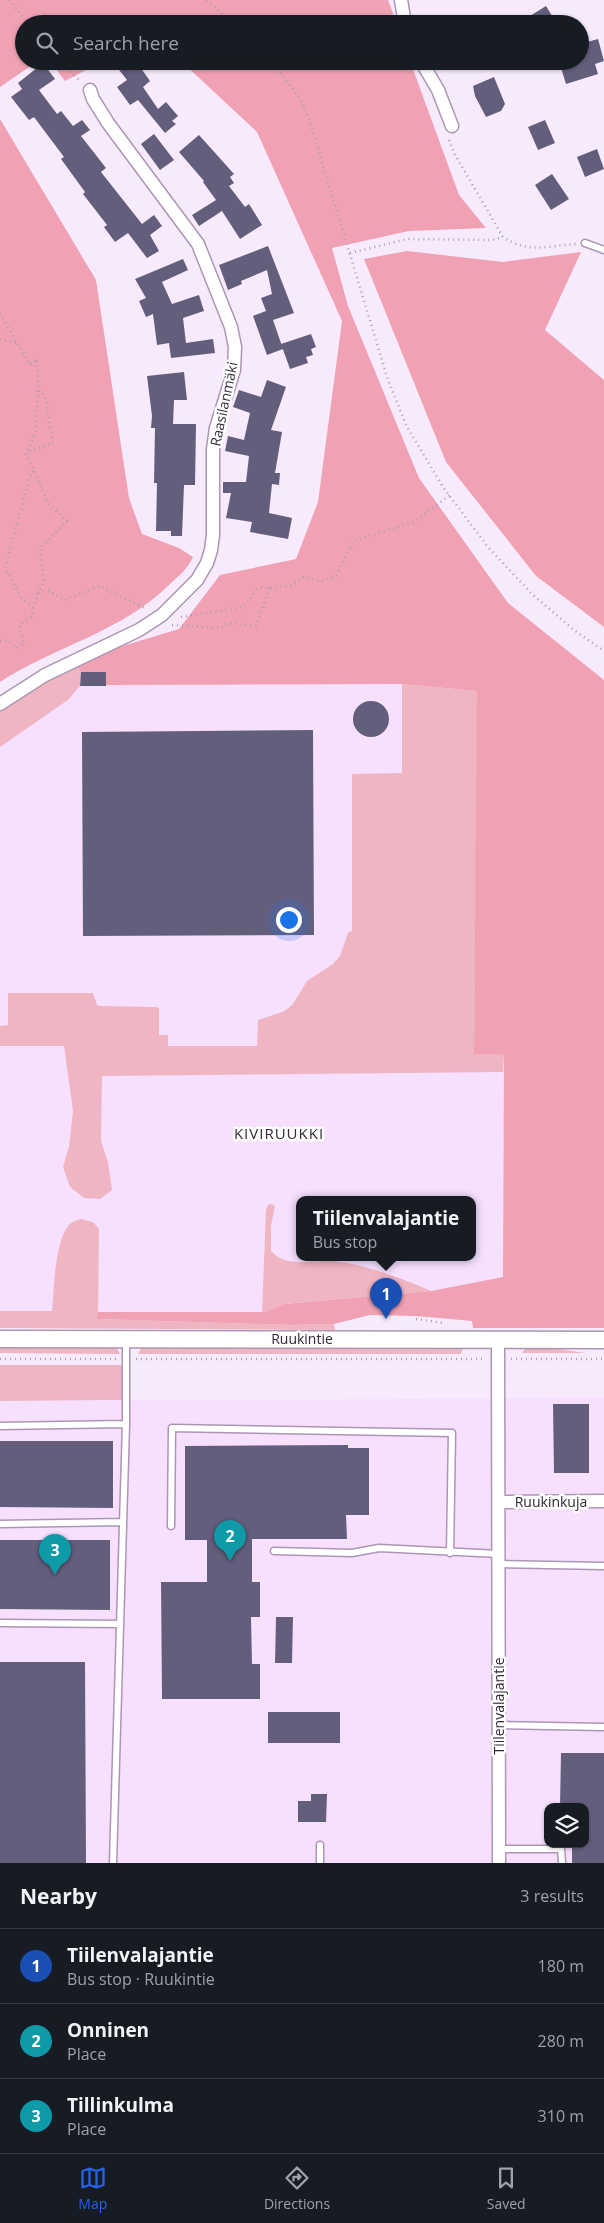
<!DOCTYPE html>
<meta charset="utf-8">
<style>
body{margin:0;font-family:"Open Sans",sans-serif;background:#242831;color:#f1f3f6}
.controls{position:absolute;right:15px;bottom:15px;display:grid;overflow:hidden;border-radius:10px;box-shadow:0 1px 4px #0004}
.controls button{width:45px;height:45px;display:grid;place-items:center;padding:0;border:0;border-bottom:1px solid #363941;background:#171b24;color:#f1f3f6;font:25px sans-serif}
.you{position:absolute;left:288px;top:919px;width:18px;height:18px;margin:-12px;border:4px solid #fff;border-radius:50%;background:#1a73e8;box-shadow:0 0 0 8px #1a73e833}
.badge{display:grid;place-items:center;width:32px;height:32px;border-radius:50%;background:#2563eb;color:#fff;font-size:16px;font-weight:700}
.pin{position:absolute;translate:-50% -41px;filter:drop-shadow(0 1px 2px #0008)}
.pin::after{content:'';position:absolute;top:26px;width:18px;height:15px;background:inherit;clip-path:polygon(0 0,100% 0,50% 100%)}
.popup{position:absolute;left:296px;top:1196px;width:180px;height:65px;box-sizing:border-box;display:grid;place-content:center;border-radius:10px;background:#171b24;filter:drop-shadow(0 1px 4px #0005);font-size:16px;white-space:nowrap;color:#9ea1a6}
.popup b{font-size:19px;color:#f1f3f6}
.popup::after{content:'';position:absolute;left:50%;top:100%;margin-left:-10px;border:10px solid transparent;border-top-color:#171b24}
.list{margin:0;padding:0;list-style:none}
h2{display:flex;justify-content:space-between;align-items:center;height:65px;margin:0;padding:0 20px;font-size:21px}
h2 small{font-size:16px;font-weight:400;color:#9ea1a6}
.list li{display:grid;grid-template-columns:32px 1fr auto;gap:15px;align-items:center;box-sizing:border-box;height:75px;padding:0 20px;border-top:1px solid #363941}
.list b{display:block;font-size:19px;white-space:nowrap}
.list p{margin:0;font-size:16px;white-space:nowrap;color:#9ea1a6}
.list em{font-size:16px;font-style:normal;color:#9ea1a6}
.icon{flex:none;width:28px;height:28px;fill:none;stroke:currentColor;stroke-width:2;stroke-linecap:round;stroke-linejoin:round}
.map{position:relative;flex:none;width:604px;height:1863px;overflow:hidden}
.search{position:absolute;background:#171b24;box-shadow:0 1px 4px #0004;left:15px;right:15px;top:15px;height:55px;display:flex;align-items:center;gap:12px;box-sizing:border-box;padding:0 18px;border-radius:28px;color:#9ea1a6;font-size:19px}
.sheet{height:290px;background:#171b24}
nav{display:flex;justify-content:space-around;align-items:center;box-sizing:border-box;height:70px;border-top:1px solid #363941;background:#171b24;font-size:14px;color:#9ea1a6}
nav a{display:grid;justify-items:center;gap:2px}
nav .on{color:#2563eb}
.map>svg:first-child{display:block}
.built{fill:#f6e0fe;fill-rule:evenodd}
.green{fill:#f0b5c2}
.forest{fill:#f0a1b3}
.building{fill:#645e7d}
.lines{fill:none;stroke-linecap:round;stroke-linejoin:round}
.service-casing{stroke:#ab96b3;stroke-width:9}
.minor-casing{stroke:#ab96b3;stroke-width:15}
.tertiary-casing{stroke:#ab96b3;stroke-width:19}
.path{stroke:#ab9faf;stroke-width:2.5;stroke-dasharray:1 4;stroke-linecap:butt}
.service{stroke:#fff;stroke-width:6}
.minor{stroke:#fff;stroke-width:12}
.tertiary{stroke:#fff;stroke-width:16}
.labels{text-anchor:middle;stroke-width:5;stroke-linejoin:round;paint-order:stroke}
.street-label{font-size:14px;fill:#332a36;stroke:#fdfdfd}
.neighbourhood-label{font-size:15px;letter-spacing:1px;fill:#332a36;stroke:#fdfdfd}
</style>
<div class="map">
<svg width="604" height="1863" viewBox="0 0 604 1863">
<rect width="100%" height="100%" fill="#f8eafd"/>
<path class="built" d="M79 670 402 684 478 691 504 1055 503 1277 431 1291 284 1304 268 1312 0 1311V724ZM300 1200H472V1258H300Z
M604 1398V1863H0V1401ZM548 1807H585V1844H548Z"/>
<path class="green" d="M76 664 81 672 80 686 68 700 0 747V710L26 692Z
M402 684 478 691 474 1054 504 1055 503 1072 102 1076 101 1141 108 1162 112 1190 100 1199 84 1198 70 1187 63 1167 69 1147 73 1111 64 1046H0V1026L8 1025V993H93L97 1005 99 1006 156 1007 159 1008V1035H168V1046H257L258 1020 285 1011 293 1004 307 981 333 964 340 956 348 933 352 931V774L402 773Z
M272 1204 275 1206 271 1225V1251C287 1269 314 1259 334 1261 367 1265 401 1278 431 1291L284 1304 268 1312H262L266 1210 268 1205Z
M81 1219 93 1222 99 1229 98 1319 292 1325 334 1324 335 1330 0 1328V1311H52C54 1290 55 1238 70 1224 73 1221 78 1220 81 1219Z
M0 1346 116 1347 120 1354 0 1353Z
M144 1347H463L461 1354H138L141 1348Z
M530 1347H546L586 1353H522L524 1350Z
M0 1365H125L122 1400 0 1401Z"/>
<path class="forest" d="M0 0H388L397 24H141L139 22 137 24H24V61H38L0 87Z
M50 61H96L90 68 65 81Z
M181 61H410L459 195 486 228 409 231 332 248 348 306 419 478 508 603 604 680V1328H473L472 1321 416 1316 370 1315 334 1324 292 1325 97 1319 98 1312H267L284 1304 431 1291 503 1277 504 1055 474 1054 477 691 402 684 106 685 105 672H81L76 664 109 650 179 629 220 575 296 559 318 502 342 321 257 132Z
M0 119 96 280 129 498 142 534 179 548 193 557C188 568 180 575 171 583 123 632 55 646 0 682Z
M407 251 503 262 581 252 545 330 604 380V627L536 576 446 462 364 259Z"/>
<path class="building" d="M546 6 557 24H517Z
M598 39 604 61 595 64 598 74 566 84 559 61H580V44Z
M112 61H136L150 81 143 87 158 109 166 102 178 116 172 121 176 124 165 133 138 100 130 105 117 87 127 80Z
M43 63 55 79 39 90 57 114 61 111 73 126 82 120 90 130 81 136 106 168 101 172 142 224 154 215 162 226 150 235 159 251 147 258 128 233 115 242 104 227 107 225 83 194 85 192 61 159 64 157 34 117 29 120 11 97 22 89 18 83Z
M494 77 505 104 501 111 486 117 475 96 473 86Z
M545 120 555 143 538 150 528 127Z
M154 134 174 160 160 170 141 144Z
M199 135 234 174 230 177 234 183 229 186 245 207 249 204 262 225 240 239 222 211 199 226 192 215 216 200 203 182 204 181 179 152Z
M597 149 604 169 585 177 577 157Z
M552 174 569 199 551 210 535 185Z
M268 246 294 313 273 320 283 349 267 355 253 316 266 311 261 298 272 294 267 270 241 281 242 284 228 290 219 265Z
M183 259 188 270 162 282 172 304 199 295 204 311 183 318 186 343 213 339 215 353 171 358 169 343 157 345 153 314 146 317 139 301 146 298 135 279Z
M311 334 316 347 311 349 313 355 306 357 308 363 290 369 281 344Z
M184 372 187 400H174L173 424H196L195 485H184L182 536H171V531H156L157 483H154L155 428H151L152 416 147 376Z
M267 380 286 387 271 430 282 432 275 473H280L279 485 272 484 269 513 292 518 288 539 250 532 252 522 226 518 231 493H223V482H246L249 456 225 451 228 436 244 440 250 413 233 407 239 390 261 397Z
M81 672H106V686H80Z
M353 719a18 18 0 1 1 36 0a18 18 0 1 1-36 0Z
M313 730 314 935 83 936 82 732Z
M553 1404H589V1473H554Z
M0 1441H113V1508L0 1507Z
M348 1445V1448H369V1515H346L347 1539H252V1582H260V1617H251L252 1664H260V1699H162L161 1582H207V1540H185V1446Z
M0 1540H110V1610L0 1609Z
M276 1617H293L292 1663H275Z
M0 1662H85L86 1863H0Z
M268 1712H340V1743H268Z
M561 1753H604V1863H572V1844H585V1807H560Z
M311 1794H327L326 1822H298V1801H311Z"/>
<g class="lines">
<g class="service-casing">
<path id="service" d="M585 243 604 250
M126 1339V1424
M0 1426 126 1424 113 1863
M0 1524 123 1522
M171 1526 172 1428 452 1433 450 1553
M274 1551 352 1553 379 1548 499 1554
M499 1564 604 1566
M0 1623 120 1624
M499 1725 604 1727
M499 1849H561L562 1863
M320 1863V1845"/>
</g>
<g class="minor-casing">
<path id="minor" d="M401 0 405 24
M421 61 438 90 452 126
M0 704 45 675 139 630 162 615 197 580 207 563 211 550 213 535V449L216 428 234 370 235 347 231 327 198 244 108 123 93 99 90 90
M498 1340 499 1863
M499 1502 604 1501"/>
</g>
<g class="tertiary-casing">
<path id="tertiary" d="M0 1339 604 1340"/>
</g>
<path class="path" d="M9 0 29 24
M207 0 234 24
M60 61 80 81
M271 61 300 98 308 116 388 380 407 427 443 487 487 546 532 594 574 630 604 651
M449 140 454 153 503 237C529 254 546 246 576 244
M350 253 407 239 493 240 503 237
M0 314 30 365 37 359 38 389 45 395 53 443 26 453
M0 339 17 343
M38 593 49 591 65 600 99 586 147 609
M33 608 21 597 5 568 29 479 34 470
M181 617 244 607 258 588 290 586 304 577 321 582 336 575 354 541 414 522 450 495
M172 625 220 628 229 623 256 626 270 588
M0 641 7 640 17 648 24 643 19 628 23 622 31 617 38 593 44 581 40 548 67 521 48 503 26 453 36 431 38 389
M416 1319 444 1323
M0 1359H116
M136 1359H486
M511 1359H604"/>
<use href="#service" class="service"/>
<use href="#minor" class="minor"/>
<use href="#tertiary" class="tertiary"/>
</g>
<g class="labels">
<g class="street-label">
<text transform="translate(224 404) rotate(-78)" y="5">Raasilanmäki</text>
<text x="302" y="1344">Ruukintie</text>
<text x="551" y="1507">Ruukinkuja</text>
<text transform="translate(499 1706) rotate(-90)" y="5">Tiilenvalajantie</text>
</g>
<g class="neighbourhood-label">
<text x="279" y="1139">KIVIRUUKKI</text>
</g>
</g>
</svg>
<div class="controls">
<button><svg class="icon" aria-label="layers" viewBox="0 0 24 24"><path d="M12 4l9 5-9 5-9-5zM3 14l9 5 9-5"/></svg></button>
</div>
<div class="you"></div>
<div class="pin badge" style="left:386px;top:1319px;background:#1a4fb4">1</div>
<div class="popup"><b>Tiilenvalajantie</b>Bus stop</div>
<div class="pin badge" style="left:230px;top:1561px;background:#0f9aa8">2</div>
<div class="pin badge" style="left:55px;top:1575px;background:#0f9aa8">3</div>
<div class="search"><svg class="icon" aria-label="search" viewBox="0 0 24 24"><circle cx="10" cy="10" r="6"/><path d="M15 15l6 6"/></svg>Search here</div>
</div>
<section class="sheet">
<h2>Nearby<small>3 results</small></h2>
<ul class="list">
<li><span class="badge" style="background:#1a4fb4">1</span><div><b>Tiilenvalajantie</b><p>Bus stop · Ruukintie</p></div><em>180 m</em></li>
<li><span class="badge" style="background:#0f9aa8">2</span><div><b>Onninen</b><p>Place</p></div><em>280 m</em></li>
<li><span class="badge" style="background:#0f9aa8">3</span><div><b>Tillinkulma</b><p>Place</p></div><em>310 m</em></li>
</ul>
</section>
<nav>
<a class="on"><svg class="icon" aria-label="map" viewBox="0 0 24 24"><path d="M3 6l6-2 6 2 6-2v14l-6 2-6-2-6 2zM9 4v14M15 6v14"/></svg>Map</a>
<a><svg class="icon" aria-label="directions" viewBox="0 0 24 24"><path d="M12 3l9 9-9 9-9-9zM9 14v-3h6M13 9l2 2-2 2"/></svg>Directions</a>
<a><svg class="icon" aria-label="saved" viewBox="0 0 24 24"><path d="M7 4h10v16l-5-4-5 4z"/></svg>Saved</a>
</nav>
